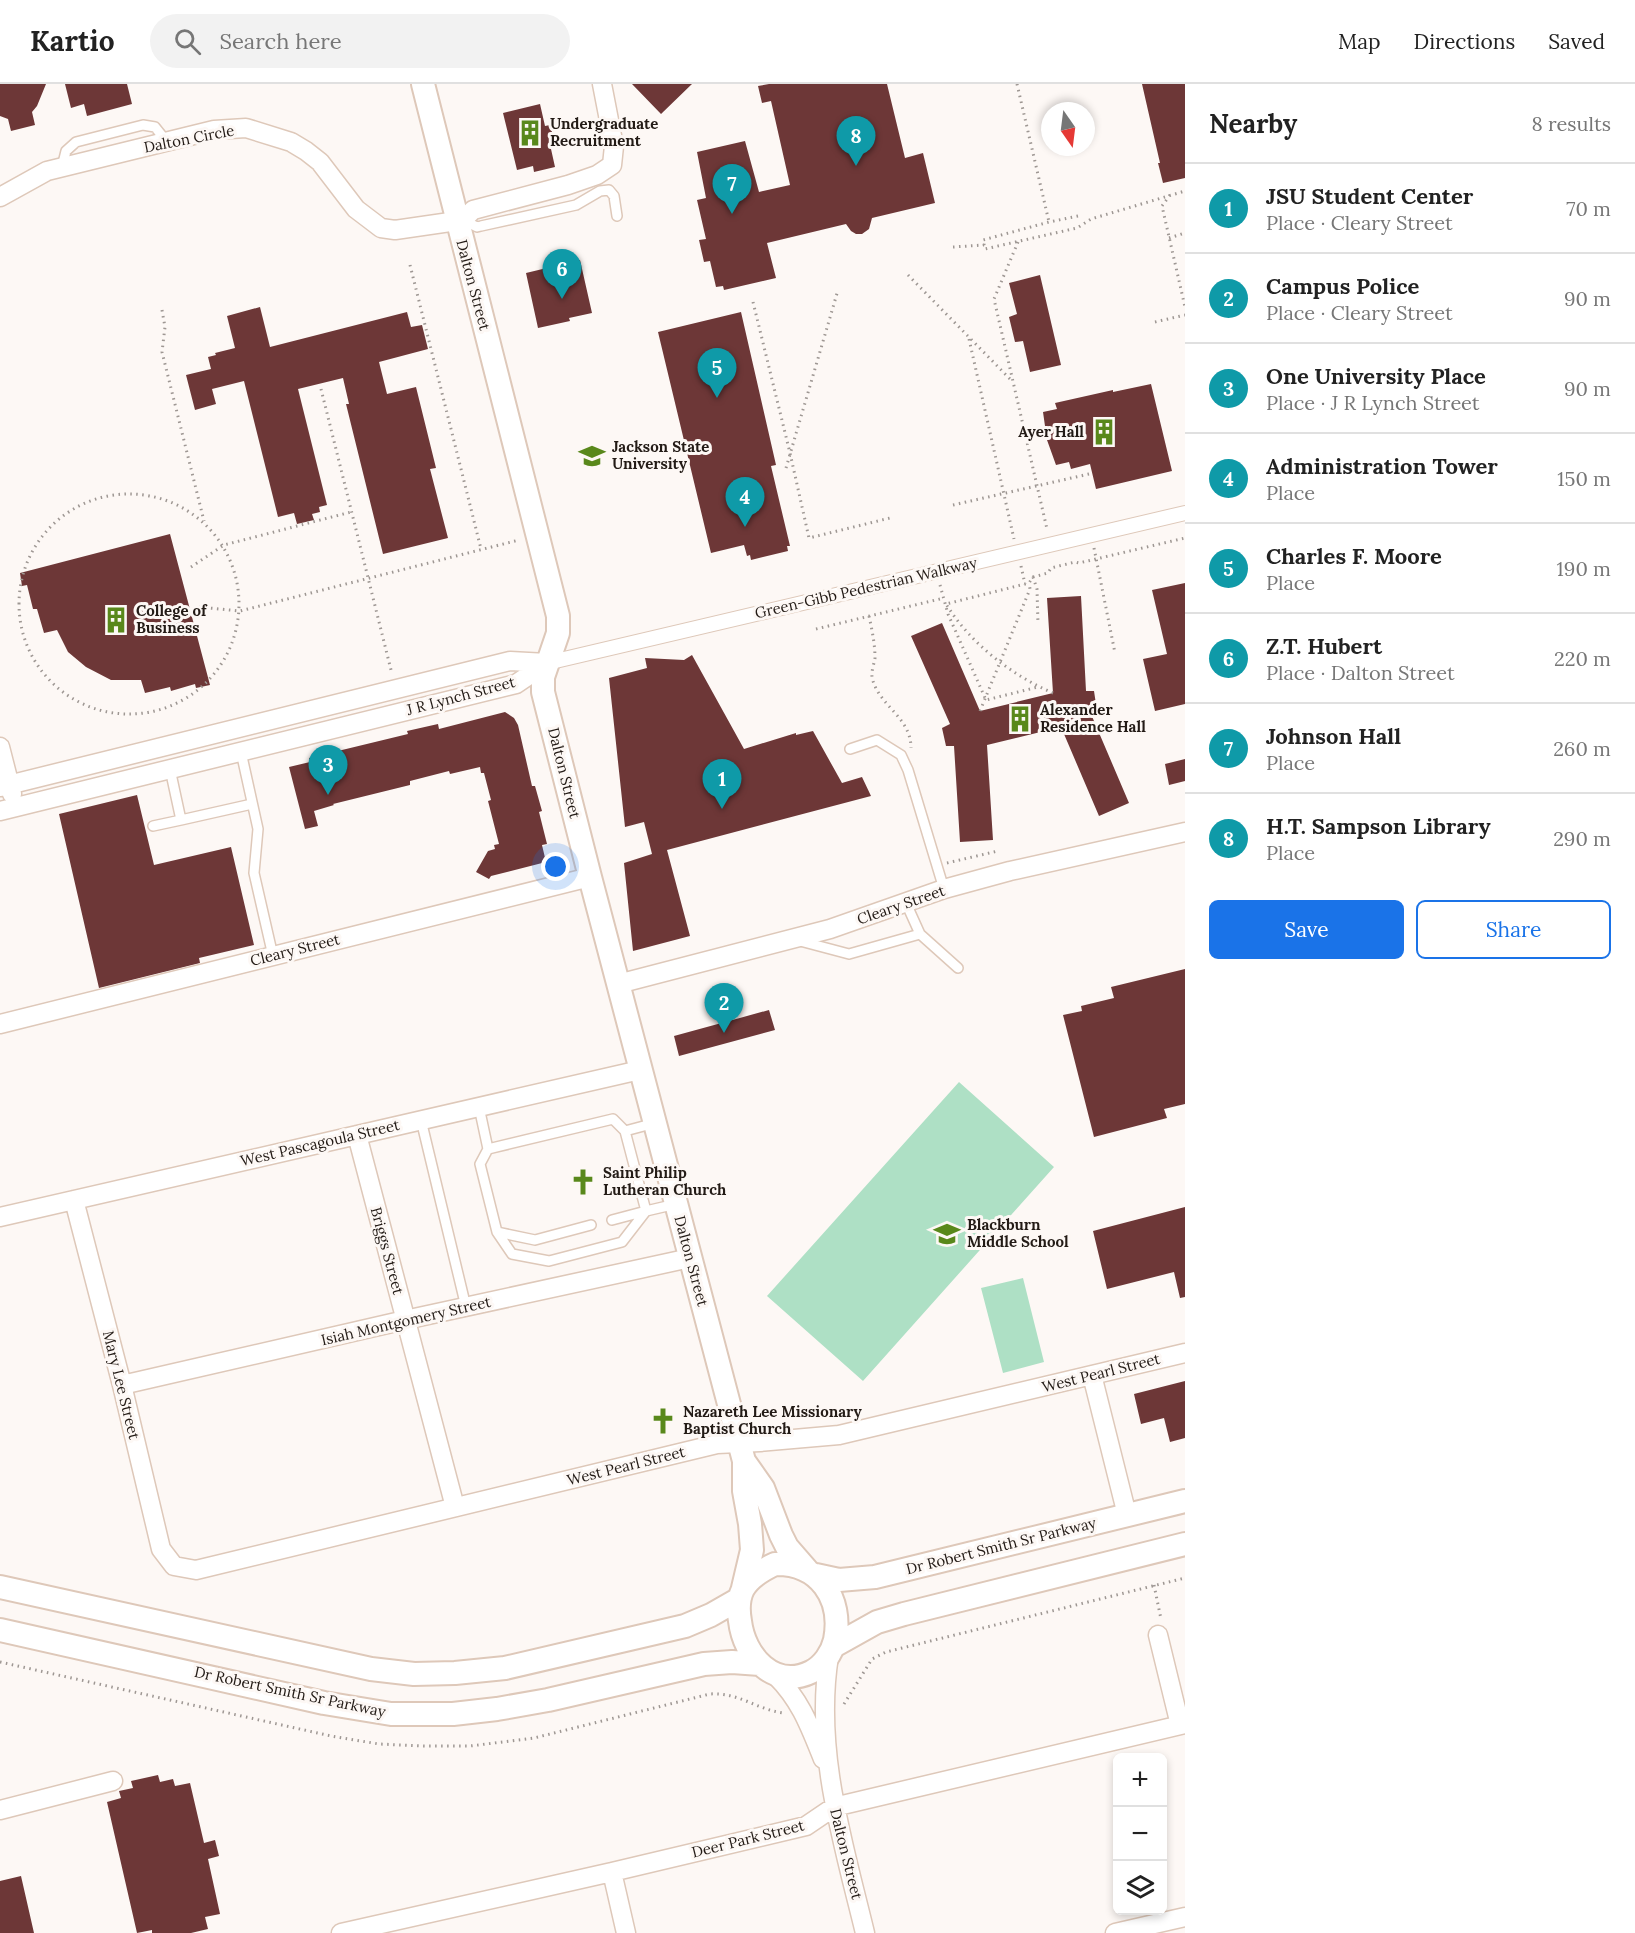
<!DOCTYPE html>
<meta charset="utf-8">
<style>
body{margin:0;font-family:Lora,serif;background:#f2f2f2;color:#222}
.controls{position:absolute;right:18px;bottom:18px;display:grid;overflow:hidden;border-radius:9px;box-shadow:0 3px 9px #0003}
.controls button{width:54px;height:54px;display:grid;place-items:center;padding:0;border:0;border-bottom:2px solid #e0e0e0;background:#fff;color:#222;font:30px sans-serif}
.compass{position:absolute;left:1041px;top:18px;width:54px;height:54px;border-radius:50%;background:#fff;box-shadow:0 3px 9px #0003;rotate:166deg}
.you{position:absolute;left:556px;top:783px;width:21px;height:21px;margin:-15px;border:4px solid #fff;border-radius:50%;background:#1a73e8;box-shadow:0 0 0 9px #1a73e833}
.badge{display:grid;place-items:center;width:39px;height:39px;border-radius:50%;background:#1a73e8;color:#fff;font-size:20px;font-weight:700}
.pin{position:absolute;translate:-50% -50px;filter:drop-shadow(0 2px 3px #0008)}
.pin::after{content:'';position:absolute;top:32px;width:21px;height:18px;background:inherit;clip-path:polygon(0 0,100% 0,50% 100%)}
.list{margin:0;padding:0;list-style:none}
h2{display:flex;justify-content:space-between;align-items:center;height:78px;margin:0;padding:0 24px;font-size:26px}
h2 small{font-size:20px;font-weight:400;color:#767676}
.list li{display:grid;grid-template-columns:39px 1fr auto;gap:18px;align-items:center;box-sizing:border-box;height:90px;padding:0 24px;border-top:2px solid #e0e0e0}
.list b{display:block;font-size:22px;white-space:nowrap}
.list p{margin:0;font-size:20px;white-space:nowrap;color:#767676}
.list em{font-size:20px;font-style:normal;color:#767676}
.actions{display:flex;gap:12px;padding:18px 24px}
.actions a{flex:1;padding:14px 0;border:2px solid #1a73e8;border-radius:9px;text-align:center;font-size:21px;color:#1a73e8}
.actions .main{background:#1a73e8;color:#fff}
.icon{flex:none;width:33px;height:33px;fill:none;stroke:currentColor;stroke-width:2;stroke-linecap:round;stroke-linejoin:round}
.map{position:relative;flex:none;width:1185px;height:1849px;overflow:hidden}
header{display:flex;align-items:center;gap:36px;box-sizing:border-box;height:84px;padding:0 30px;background:#fff;border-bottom:2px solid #e0e0e0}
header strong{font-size:28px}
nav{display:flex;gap:33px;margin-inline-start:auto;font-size:21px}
.search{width:420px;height:54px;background:#f2f2f2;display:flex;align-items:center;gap:15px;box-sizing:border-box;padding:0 21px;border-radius:33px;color:#767676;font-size:22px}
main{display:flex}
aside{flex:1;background:#fff}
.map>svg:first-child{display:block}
.green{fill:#aee0c5}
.building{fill:#6d3737}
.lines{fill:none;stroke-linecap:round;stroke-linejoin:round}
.service-casing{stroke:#dec8b9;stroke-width:12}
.pedestrian-casing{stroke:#dec8b9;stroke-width:16}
.minor-casing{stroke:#dec8b9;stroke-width:21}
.tertiary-casing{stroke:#dec8b9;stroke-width:26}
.path{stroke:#9e9793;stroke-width:3;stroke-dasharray:1.5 4.5;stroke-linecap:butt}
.service{stroke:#fff;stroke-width:9}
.pedestrian{stroke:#fff;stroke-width:14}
.minor{stroke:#fff;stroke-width:18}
.tertiary{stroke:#fff;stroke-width:22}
.labels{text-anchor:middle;stroke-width:6;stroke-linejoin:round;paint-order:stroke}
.poi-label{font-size:15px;font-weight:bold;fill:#231b16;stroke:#fdf8f5;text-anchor:start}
.street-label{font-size:15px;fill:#231b16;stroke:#fdf8f5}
</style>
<header>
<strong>Kartio</strong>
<div class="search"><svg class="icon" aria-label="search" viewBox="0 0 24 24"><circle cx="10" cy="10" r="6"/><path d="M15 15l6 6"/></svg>Search here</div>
<nav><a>Map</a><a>Directions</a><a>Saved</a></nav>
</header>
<main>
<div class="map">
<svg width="1185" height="1849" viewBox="0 0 1185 1849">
<rect width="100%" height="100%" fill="#fdf8f5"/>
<path class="green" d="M959 998 1054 1083 863 1297 767 1212Z
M1023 1194 1044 1278 1003 1289 981 1204Z"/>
<path class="building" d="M0 0H46L37 22 32 28 35 41 11 47 8 35 0 32Z
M65 0H127L132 20 87 32 84 20 71 24Z
M632 0H692L661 30Z
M769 0H887L905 74 923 69 935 119 872 134 869 145 862 150H856L851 147 846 140 767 159 776 194 724 206 723 202 716 203 710 177 704 178 699 156 706 155 697 116 706 114 697 68 745 57 759 108 790 101 771 17 762 19 758 2Z
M1142 0H1185V94L1163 99 1158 79H1160Z
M540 20 545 42 550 41 554 55 549 56 555 83 534 88 533 82 517 86 503 29Z
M580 176 592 229 569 234 570 237 538 244 526 189Z
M1040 191 1061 281 1030 288 1023 257 1015 258 1009 233 1017 230 1009 199Z
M260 223 270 263 407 228 411 243 422 241 428 265 379 278 387 310 416 303 436 384 430 385 448 454 383 470 346 320H349L343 294 298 305 327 421 319 423 320 428 312 430 314 436 297 440 294 429 278 433 244 297 212 305 216 320 195 326 186 291 211 285 208 273 216 271 215 269 235 264 227 232Z
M741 228 776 381 771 382 790 462H787L788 467 751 476 750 471 747 472 744 461 711 469 658 248Z
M1151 300 1172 387 1096 405 1090 380 1071 385 1069 378 1056 381 1047 356 1043 328 1057 325 1055 319 1113 306V308Z
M170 450 210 601 196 604 195 600 171 607 170 603 145 609 141 596H111L86 583 68 568 57 546 44 549 37 525H33L27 501 22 502 20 489Z
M1185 499V620L1155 627 1143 575 1167 570 1152 506Z
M1081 512 1086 607H1094L1097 627 1091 630 1129 719 1099 732 1061 643 987 661 993 756 960 758 954 662H946L942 644 950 640 911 552 942 539 980 627 1053 609 1047 514Z
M692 571 744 665 796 649V651L813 647 842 699 862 693 871 712 667 766 690 852 633 867 624 779 652 770 644 738 625 743 609 594 647 584 645 574 684 576Z
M505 628 514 634 518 641 532 702H535L542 727 539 728 547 760 542 761 546 778 491 792 489 795 476 788 488 767 495 765 494 761 499 760 488 717 491 716 484 689H481L480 683 450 690 449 687 410 697V701L333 720 334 721 314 727 318 742 305 745 289 683 310 678 309 674 408 650 407 647 438 640 439 645Z
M1185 675V697L1169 701 1165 680Z
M137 711 154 781 231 763 254 861 199 874 200 879 99 904 59 730Z
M1185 885V1020L1164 1025 1167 1034 1094 1053 1063 931 1082 927 1081 922 1114 914 1111 903Z
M769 926 775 946 679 972 674 952Z
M1185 1123V1213L1180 1214 1174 1188 1107 1205 1093 1147Z
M1185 1297V1354L1170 1358 1164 1334 1141 1340 1134 1310Z
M158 1691 160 1698 173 1695 175 1702 190 1699 204 1759 215 1756 219 1772 208 1775 220 1830 205 1833 208 1845 191 1849H152V1846L137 1849 107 1718 121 1714 119 1707 133 1704 131 1697Z
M21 1792 34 1849H0V1797Z"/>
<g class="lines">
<g class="service-casing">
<path id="service" d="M62 83 66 67 76 58 143 41 155 43 167 58
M463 136 477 143 481 142 576 121 600 107 609 106 614 112 617 132
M850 665 877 656 901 671 908 686 944 805
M241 668 258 745 254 789 273 872
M170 685 181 736 252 720
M153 742 181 736
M906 819 920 850 958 884
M800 857 849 870 920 850
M479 1023 488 1065 480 1080 497 1148 512 1170 549 1177 622 1158 646 1127
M421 1036 466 1223
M625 1047 655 1039
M488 1065 613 1035 625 1047 646 1127 676 1120
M612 1136 646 1127
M497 1148 535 1156 591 1141"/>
</g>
<g class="pedestrian-casing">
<path id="pedestrian" d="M547 579 1185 429"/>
</g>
<g class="minor-casing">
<path id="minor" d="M0 113 47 87 214 46 246 44 291 58 306 67 320 78 356 125 381 144 395 146 457 137 463 136 473 126 568 101 597 91 612 81 614 62 602 0
M0 663 12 710
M0 703 510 577 547 579
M0 727 516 600 547 579
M618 900 830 845 944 805 1010 787 1185 748
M0 940 590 793
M357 1051 455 1423
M74 1116 122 1301 161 1465 174 1482 196 1486 717 1360 760 1358 839 1351 1185 1269
M0 1133 640 986
M1092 1291 1127 1431
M122 1301 405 1236 690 1174
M1158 1551 1180 1641
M829 1572C814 1666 843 1758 865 1849
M776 1592C801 1617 810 1643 823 1675
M0 1726 113 1697
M612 1788 626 1849
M341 1849 612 1788 806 1742 834 1723 1185 1640
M1115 1849 1185 1833"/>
</g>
<g class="tertiary-casing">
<path id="tertiary" d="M423 0 558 532V549L543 593V608L590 793 744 1377V1407L750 1440 752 1466 743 1504
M744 1377 763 1404 781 1451 787 1463 807 1486
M775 1480C819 1479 843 1514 835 1556 832 1569 823 1582 811 1588 774 1606 744 1572 740 1537 738 1526 738 1515 743 1505 750 1493 762 1486 775 1480Z
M816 1491 839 1496 875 1493 1185 1417
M0 1503 371 1585 414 1590 455 1589 505 1584 685 1542 711 1531 739 1515
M0 1546 324 1619 391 1630H453L497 1625 548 1616 704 1580 732 1578 760 1580
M834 1562 877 1538 904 1530 1185 1460"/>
</g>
<path class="path" d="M1017 0 1049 138
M1170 111 1162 122 1185 223
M1078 132 1049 138 983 156 985 165 1077 144 1091 135 1185 107
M1169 154 1185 149
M1018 158 994 215 1047 445
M953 163 984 161
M410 181 481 465
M908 191 1012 297
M753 218 790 369 809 454 890 434
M162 226 165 243 162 268 204 437
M1155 238 1185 231
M969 255 1014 455
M321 305 392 590
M786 384 838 206
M19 520a110 110 0 1 1 220 0a110 110 0 1 1-220 0Z
M953 421 1089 390
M1094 464 1115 569
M1021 482 1025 500
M191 483 224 461 351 428
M1033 493 1037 505 1038 540
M940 501 948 530 986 616 1038 603
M199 523 240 527 519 456
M869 532C872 546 875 560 875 574 874 581 870 589 873 597 881 623 911 634 911 664
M816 545 944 514
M1053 609C1011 591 970 559 946 520L1029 499 1033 493 1048 489 1051 484 1075 478 1079 479 1185 454
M980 627 1030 505 1029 499
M947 779 998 767
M1154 1501 1161 1535
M0 1578 331 1652 379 1660 424 1662H470L534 1654 710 1610C739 1608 757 1626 784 1629
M844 1620 872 1575 886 1568 1185 1494"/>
<use href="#service" class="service"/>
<use href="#pedestrian" class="pedestrian"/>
<use href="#minor" class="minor"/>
<use href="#tertiary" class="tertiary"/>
</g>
<defs>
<g id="building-bare" transform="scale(2.07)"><path d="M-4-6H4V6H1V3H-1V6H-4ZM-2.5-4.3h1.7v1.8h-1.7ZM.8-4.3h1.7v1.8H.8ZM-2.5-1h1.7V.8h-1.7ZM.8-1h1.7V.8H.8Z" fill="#59881b" stroke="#fdf8f5" stroke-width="2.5" paint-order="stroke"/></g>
<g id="university-bare" transform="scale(2.07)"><path d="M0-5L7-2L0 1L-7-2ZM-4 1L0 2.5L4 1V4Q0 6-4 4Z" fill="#59881b" stroke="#fdf8f5" stroke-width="2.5" paint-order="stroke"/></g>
<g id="church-bare" transform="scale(2.07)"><path d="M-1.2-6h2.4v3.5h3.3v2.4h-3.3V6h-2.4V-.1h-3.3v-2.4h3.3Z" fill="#59881b" stroke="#fdf8f5" stroke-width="2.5" paint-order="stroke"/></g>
<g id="school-bare" transform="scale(2.07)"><path d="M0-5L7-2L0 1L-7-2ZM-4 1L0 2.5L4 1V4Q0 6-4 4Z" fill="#59881b" stroke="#fdf8f5" stroke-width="2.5" paint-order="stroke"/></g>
</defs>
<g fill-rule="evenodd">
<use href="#building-bare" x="530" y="49"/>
<use href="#building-bare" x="1104" y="348"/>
<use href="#university-bare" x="592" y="372"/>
<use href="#building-bare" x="116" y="536"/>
<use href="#building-bare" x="1020" y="635"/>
<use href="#church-bare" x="583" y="1098"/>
<use href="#school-bare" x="947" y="1150"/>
<use href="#church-bare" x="663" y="1337"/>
</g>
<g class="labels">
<g class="poi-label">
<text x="550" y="45">Undergraduate<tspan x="550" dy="17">Recruitment</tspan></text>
<text x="1084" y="353" text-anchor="end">Ayer Hall</text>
<text x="612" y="368">Jackson State<tspan x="612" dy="17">University</tspan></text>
<text x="136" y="532">College of<tspan x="136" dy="17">Business</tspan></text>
<text x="1040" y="631">Alexander<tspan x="1040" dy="17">Residence Hall</tspan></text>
<text x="603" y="1094">Saint Philip<tspan x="603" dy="17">Lutheran Church</tspan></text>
<text x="967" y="1146">Blackburn<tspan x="967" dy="17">Middle School</tspan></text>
<text x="683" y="1333">Nazareth Lee Missionary<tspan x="683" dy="17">Baptist Church</tspan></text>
</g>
<g class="street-label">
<text transform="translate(189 55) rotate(-11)" y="5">Dalton Circle</text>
<text transform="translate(473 201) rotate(75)" y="5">Dalton Street</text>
<text transform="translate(866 504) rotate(-13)" y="5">Green-Gibb Pedestrian Walkway</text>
<text transform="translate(461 612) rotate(-15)" y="5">J R Lynch Street</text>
<text transform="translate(564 689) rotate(76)" y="5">Dalton Street</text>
<text transform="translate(901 821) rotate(-19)" y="5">Cleary Street</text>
<text transform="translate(295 866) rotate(-14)" y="5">Cleary Street</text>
<text transform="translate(320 1059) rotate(-13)" y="5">West Pascagoula Street</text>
<text transform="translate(387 1167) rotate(75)" y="5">Briggs Street</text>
<text transform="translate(691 1177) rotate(75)" y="5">Dalton Street</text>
<text transform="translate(406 1237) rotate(-13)" y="5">Isiah Montgomery Street</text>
<text transform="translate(1101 1289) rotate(-14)" y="5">West Pearl Street</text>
<text transform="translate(121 1301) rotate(76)" y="5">Mary Lee Street</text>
<text transform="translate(626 1382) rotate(-14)" y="5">West Pearl Street</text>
<text transform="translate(1001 1462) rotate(-14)" y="5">Dr Robert Smith Sr Parkway</text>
<text transform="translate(290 1608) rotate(12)" y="5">Dr Robert Smith Sr Parkway</text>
<text transform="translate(748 1755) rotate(-14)" y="5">Deer Park Street</text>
<text transform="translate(846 1770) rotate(76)" y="5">Dalton Street</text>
</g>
</g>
</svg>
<div class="controls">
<button>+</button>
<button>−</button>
<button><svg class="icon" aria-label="layers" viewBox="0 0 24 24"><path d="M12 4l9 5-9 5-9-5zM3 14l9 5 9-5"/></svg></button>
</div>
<svg class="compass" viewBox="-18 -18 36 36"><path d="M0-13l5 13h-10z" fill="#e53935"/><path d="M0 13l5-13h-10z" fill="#767676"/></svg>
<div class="you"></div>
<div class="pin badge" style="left:722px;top:725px;background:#0f9aa8">1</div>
<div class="pin badge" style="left:724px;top:949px;background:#0f9aa8">2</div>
<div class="pin badge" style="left:328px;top:711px;background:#0f9aa8">3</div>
<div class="pin badge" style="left:745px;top:443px;background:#0f9aa8">4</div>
<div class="pin badge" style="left:717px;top:314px;background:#0f9aa8">5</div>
<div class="pin badge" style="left:562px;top:215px;background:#0f9aa8">6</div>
<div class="pin badge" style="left:732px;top:130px;background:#0f9aa8">7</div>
<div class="pin badge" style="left:856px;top:82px;background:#0f9aa8">8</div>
</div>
<aside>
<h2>Nearby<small>8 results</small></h2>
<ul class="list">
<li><span class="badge" style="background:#0f9aa8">1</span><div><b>JSU Student Center</b><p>Place · Cleary Street</p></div><em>70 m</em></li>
<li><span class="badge" style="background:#0f9aa8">2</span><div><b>Campus Police</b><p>Place · Cleary Street</p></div><em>90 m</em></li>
<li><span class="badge" style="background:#0f9aa8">3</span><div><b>One University Place</b><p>Place · J R Lynch Street</p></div><em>90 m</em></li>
<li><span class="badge" style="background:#0f9aa8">4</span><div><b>Administration Tower</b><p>Place</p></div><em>150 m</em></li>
<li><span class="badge" style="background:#0f9aa8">5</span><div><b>Charles F. Moore</b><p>Place</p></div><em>190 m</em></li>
<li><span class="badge" style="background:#0f9aa8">6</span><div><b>Z.T. Hubert</b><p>Place · Dalton Street</p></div><em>220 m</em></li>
<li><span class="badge" style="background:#0f9aa8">7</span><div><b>Johnson Hall</b><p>Place</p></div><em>260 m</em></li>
<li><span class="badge" style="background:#0f9aa8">8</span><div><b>H.T. Sampson Library</b><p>Place</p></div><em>290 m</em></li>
</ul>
<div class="actions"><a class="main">Save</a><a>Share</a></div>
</aside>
</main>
